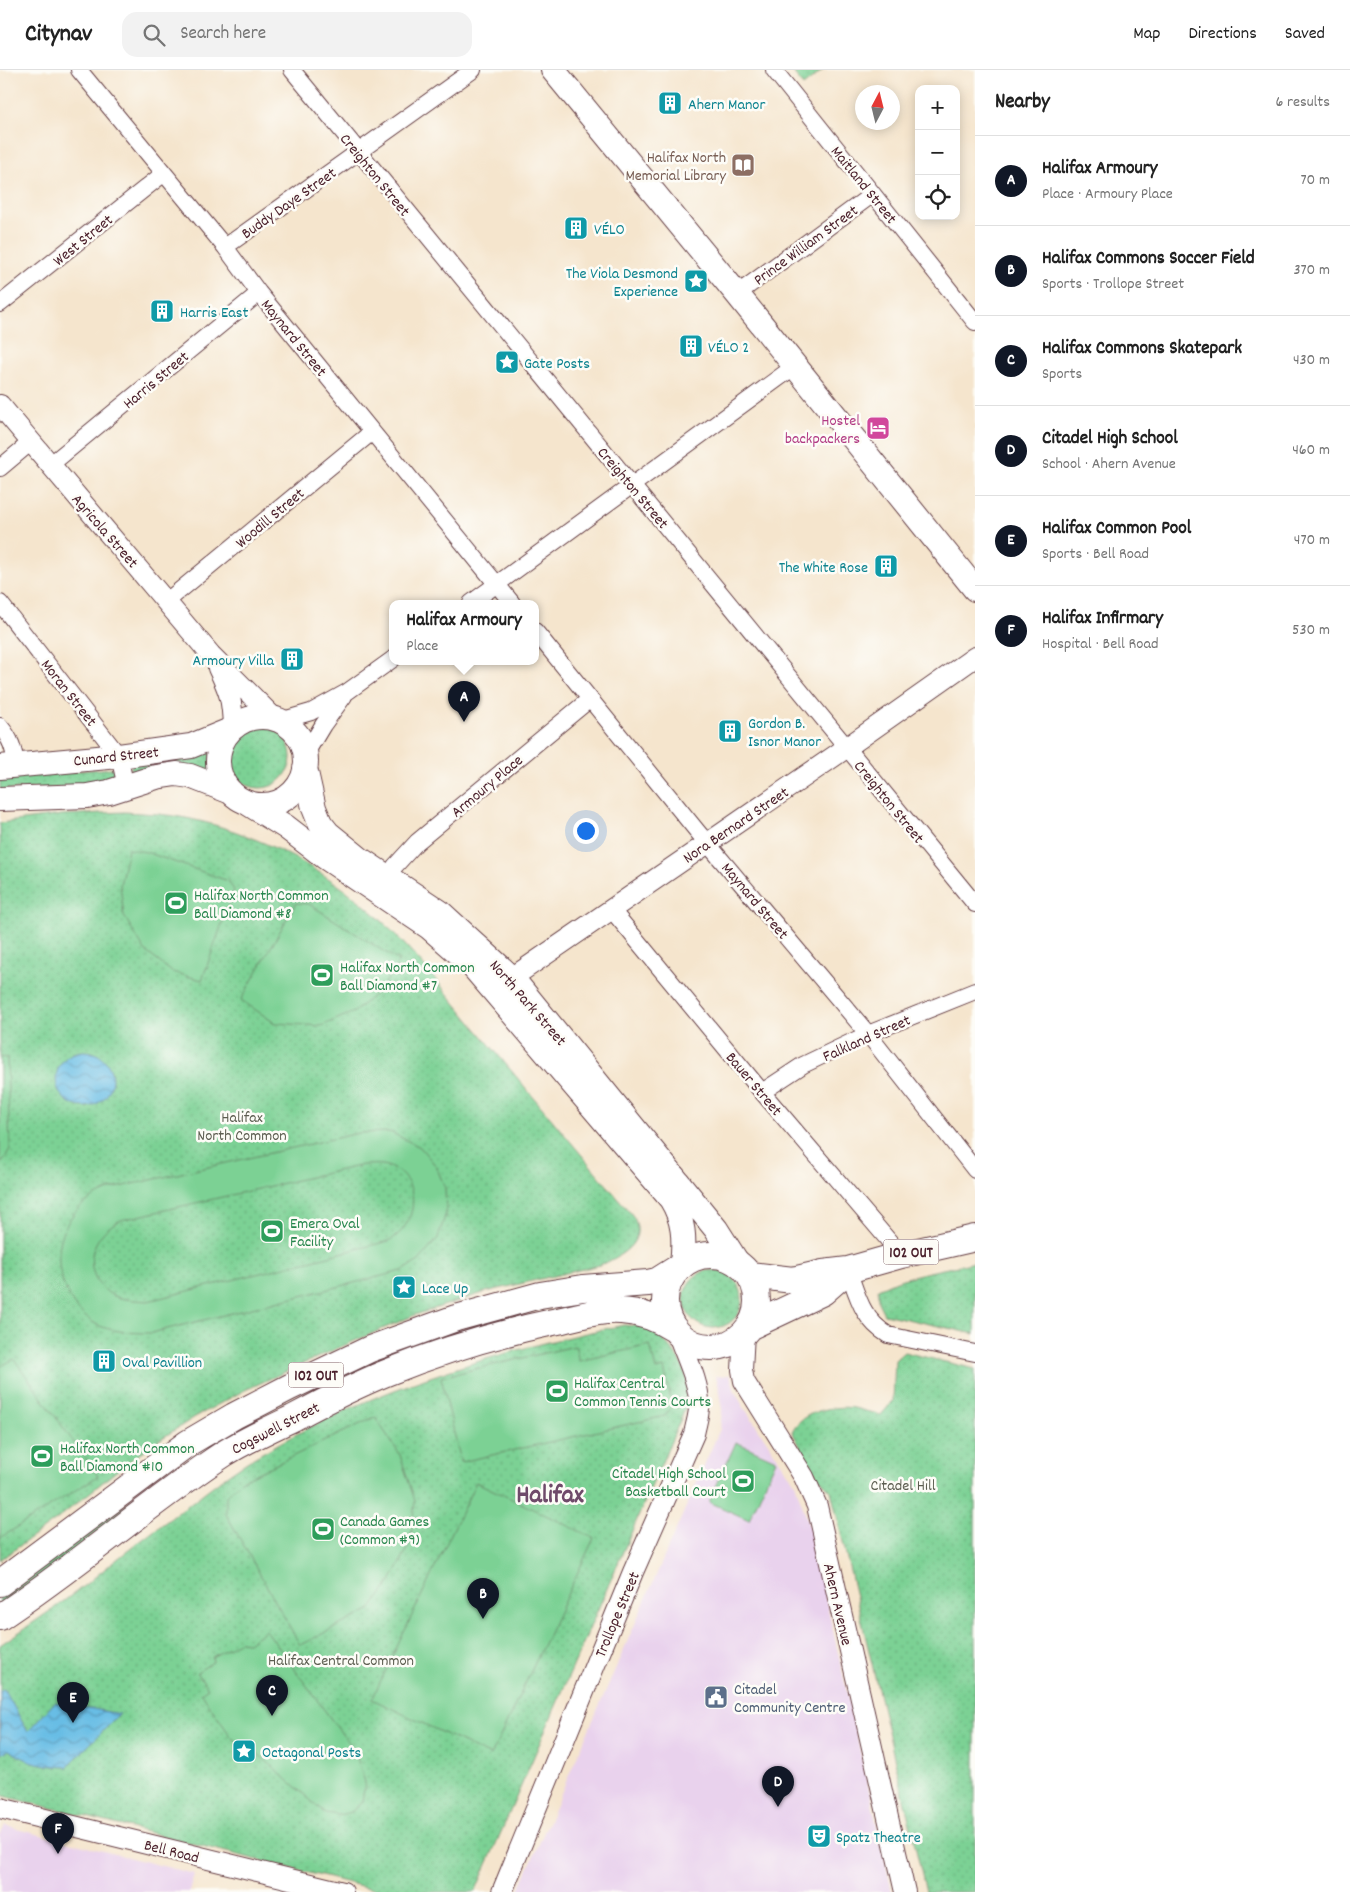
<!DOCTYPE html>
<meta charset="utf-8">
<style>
body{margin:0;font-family:Dekko,sans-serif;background:#f2f2f2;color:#222}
.controls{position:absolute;right:15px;top:15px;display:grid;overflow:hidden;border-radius:10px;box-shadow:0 2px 12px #0003}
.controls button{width:45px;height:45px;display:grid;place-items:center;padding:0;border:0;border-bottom:1px solid #e0e0e0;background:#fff;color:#222;font:25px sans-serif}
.compass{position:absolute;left:855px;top:15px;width:45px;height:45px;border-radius:50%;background:#fff;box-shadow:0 2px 12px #0003;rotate:7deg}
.you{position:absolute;left:585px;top:760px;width:18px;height:18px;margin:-12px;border:4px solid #fff;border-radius:50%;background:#1a73e8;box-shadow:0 0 0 8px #1a73e833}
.badge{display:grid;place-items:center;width:32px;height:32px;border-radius:50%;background:#111827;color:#fff;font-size:16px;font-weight:700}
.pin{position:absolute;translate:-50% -41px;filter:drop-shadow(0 1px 2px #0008)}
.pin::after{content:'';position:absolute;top:26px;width:18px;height:15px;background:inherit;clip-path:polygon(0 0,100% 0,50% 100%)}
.popup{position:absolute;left:389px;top:530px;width:150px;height:65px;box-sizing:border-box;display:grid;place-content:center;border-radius:10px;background:#fff;filter:drop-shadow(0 1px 4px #0005);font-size:16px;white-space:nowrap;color:#767676}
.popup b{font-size:19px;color:#222}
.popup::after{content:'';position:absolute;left:50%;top:100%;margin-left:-10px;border:10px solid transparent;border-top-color:#fff}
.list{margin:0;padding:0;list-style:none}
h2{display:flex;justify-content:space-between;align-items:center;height:65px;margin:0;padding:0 20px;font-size:21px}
h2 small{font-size:16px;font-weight:400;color:#767676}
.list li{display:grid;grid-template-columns:32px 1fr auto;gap:15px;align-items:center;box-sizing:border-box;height:90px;padding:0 20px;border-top:1px solid #e0e0e0}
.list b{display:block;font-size:19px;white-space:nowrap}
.list p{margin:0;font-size:16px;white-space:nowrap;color:#767676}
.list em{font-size:16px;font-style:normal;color:#767676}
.icon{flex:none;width:28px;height:28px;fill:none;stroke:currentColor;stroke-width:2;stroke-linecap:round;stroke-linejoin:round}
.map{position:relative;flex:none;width:975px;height:1822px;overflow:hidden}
header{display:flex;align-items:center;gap:30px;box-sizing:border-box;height:70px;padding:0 25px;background:#fff;border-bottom:1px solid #e0e0e0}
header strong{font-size:24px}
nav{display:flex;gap:28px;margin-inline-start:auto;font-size:18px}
.search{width:350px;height:45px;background:#f2f2f2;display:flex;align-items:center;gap:12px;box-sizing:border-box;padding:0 18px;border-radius:15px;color:#767676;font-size:19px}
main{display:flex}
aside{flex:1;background:#fff}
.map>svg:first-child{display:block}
.built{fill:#e9d2ed}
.green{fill:url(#green-dots);stroke:#637860}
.pitch{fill:#7cd194;stroke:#637860;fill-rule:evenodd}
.water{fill:url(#water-waves);stroke:#596e88}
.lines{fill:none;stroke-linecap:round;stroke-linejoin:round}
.minor-casing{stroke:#643d43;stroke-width:18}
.tertiary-casing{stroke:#643d43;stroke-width:22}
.secondary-casing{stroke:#643d43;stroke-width:26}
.primary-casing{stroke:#643d43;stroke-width:28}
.minor{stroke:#fff;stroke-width:16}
.tertiary{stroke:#fff;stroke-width:20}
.secondary{stroke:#fff;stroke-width:24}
.primary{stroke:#fff;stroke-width:26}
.labels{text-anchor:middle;stroke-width:5;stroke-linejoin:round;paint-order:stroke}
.shield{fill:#fdfcf7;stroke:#806168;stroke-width:1}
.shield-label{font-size:15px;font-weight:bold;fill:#4a1f2b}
.culture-label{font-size:16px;fill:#0d838f;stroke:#fdfcf7;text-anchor:start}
.education-label{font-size:16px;fill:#785e54;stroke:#fdfcf7;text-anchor:end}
.street-label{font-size:16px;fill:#4a1f2b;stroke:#fdfcf7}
.hotel-label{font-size:16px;fill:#b23c85;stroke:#fdfcf7;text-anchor:end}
.leisure-label{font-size:16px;fill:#27864d;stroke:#fdfcf7;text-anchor:start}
.park-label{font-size:16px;fill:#5c5d50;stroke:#fdfcf7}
.service-label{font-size:16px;fill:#4e5e75;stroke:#fdfcf7;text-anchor:start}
.town-label{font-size:26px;font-weight:bold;fill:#6f4a6a;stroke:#fdfcf7}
</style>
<header>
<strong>Citynav</strong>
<div class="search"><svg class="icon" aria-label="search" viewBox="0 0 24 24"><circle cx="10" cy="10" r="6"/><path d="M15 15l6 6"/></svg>Search here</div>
<nav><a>Map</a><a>Directions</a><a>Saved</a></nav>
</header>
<main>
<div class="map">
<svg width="975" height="1822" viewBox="0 0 975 1822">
<defs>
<pattern id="green-dots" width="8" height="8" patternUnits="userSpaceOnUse" patternTransform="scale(1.25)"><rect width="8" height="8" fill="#7cd194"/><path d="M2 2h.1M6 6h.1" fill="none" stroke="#6db380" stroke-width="1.8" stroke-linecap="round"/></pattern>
<pattern id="water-waves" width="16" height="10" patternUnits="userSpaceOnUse" patternTransform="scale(1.25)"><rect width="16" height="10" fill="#68bde5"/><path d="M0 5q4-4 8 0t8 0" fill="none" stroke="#5899ba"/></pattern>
</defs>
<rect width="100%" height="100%" fill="#fdfcf7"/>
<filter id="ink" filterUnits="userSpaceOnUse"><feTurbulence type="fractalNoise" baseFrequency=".02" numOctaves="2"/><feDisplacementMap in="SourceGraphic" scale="10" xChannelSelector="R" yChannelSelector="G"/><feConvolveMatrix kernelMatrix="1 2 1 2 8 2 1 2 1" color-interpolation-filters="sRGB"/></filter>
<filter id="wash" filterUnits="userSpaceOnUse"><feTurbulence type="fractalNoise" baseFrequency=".0096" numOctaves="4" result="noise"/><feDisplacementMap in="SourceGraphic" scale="20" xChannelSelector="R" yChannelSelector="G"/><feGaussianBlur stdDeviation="1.12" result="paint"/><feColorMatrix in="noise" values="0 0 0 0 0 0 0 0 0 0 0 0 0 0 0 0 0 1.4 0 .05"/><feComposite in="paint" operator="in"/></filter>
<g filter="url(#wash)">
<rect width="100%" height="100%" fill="#f5e5cd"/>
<path class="built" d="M730 1305 735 1322 743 1336 795 1413 810 1459 892 1822H518L720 1359 722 1341 720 1322 716 1306Z
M5 1756 194 1804 189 1822H0V1765Z"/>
<path class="green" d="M792 0H823L803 16Z
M229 687a31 31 0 1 1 62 0a31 31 0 1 1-62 0Z
M213 676 210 689 213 706 135 704 131 700V694Z
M115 698 113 708 103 716 0 720V707Z
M124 742C135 743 147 743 158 744 237 751 327 797 383 852 420 888 452 930 485 969 534 1028 583 1087 633 1146 648 1172 620 1187 600 1195L486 1222 415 1245 336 1279 245 1320 195 1347 159 1370 124 1395 56 1450 0 1490V753L61 745Z
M975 1192V1264L884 1244 878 1232V1219C907 1204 943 1200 975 1192Z
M684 1229a29 29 0 1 1 58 0a29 29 0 1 1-58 0Z
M624 1255C631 1256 640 1255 647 1258 665 1266 688 1296 688 1317 688 1324 687 1330 686 1337L475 1822H385L0 1725V1575C34 1552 69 1529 101 1502 127 1481 152 1462 179 1442 205 1422 232 1400 262 1383 372 1319 500 1280 624 1255Z
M904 1282 975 1299V1822H926L831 1421 817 1406 792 1362C800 1341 835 1335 854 1338 863 1340 872 1343 881 1345L893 1331 895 1290Z
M153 1414 155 1417 0 1538V1523Z"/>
<path class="pitch" d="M128 779 146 782 228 811 234 820 202 910 172 902 145 881 124 846 120 815Z
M296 833 309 834 399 891 381 919 354 942 321 956 275 953 241 930Z
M0 987 7 988 10 1079 3 1091 0 1092Z
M390 1062 420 1077 436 1096 445 1118 446 1143 438 1168 419 1191 402 1201 151 1263C135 1263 108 1262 94 1253 56 1229 46 1172 78 1139 88 1129 99 1124 111 1119L359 1063ZM363 1095C369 1095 377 1094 383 1095 422 1104 421 1153 389 1171L148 1231C136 1230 120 1230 110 1224 79 1202 90 1164 121 1150Z
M650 1275 656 1300 664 1298 672 1335 665 1346 461 1392 441 1307 575 1276 579 1291Z
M14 1289 98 1406 0 1468V1297Z
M375 1347 400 1385 415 1431 410 1474 390 1513 370 1540 300 1575 226 1444V1426L241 1411Z
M736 1372 776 1390 749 1450 709 1432Z
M476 1412 594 1468 491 1686 372 1629Z
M266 1560 355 1682 365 1712 362 1732 351 1742 339 1745 325 1743 257 1683 232 1668 201 1623 208 1618 197 1602 213 1592 212 1587 239 1572 248 1573Z"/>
<path class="water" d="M56 1009a28 28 0 1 1 56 0a28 28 0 1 1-56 0Z
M4 1619 28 1662 55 1632 120 1644 67 1697C45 1696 28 1693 9 1680L0 1684V1621Z"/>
</g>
<g filter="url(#ink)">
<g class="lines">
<g class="minor-casing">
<path id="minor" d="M79 0 225 177 259 223 512 533
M292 0 975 834
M774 0 975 252
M225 177 473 0
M737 224 873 124
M0 234 163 104
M50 395 259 223
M0 398 31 372
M167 531 372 362
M0 533 119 686 126 717
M471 533 795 296
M535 561 697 761 868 964 975 1100
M280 651 311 642 347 622 393 589
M0 656C11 669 14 679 16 695
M305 685 323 655 344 626
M388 807 395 796 417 772 590 629
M611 839 762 1022 901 1185
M762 1022 803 995 868 964 975 921
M848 1200C858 1227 862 1249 888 1265L975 1283"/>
</g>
<g class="tertiary-casing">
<path id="tertiary" d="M0 335 211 585 275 649
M218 598C230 623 232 629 233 657
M500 916 836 685 975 587
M744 1263 742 1300 744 1311 804 1407 817 1436 905 1822
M0 1738 343 1822
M502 1822 633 1502 694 1364C696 1353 700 1343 699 1333 699 1312 685 1285 678 1264"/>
</g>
<g class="secondary-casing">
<path id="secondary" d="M553 0 737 224 975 519
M218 691a44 44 0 1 1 88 0a44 44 0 1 1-88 0Z
M0 697 119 686 191 676 230 660
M305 698 314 738 320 753 328 763 360 789 440 842 512 908 716 1159 737 1192
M0 729 87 726 109 722 156 707 176 704 190 706 231 722
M246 732 286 757 325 787 429 857 469 892 671 1129C684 1150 685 1169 682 1193"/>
</g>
<g class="primary-casing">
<path id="primary" d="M665 1231a46 46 0 1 1 92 0a46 46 0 1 1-92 0Z
M750 1205 793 1210 823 1203 848 1200 901 1185 975 1168
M749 1257 823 1222 848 1200
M0 1513 188 1373 234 1346 290 1317 370 1279 456 1248 540 1225 583 1218 648 1213 657 1211 676 1199
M0 1547C78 1496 147 1434 225 1383 246 1370 270 1359 293 1348 323 1332 354 1316 386 1303 440 1281 496 1264 553 1252 575 1248 599 1239 621 1241 641 1242 657 1248 674 1259"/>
</g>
<use href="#minor" class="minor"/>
<use href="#tertiary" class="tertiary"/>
<use href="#secondary" class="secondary"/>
<use href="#primary" class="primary"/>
</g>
</g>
<defs>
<g id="building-square" transform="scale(1.25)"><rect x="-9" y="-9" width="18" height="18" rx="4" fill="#0f9aa8" stroke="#fdfcf7"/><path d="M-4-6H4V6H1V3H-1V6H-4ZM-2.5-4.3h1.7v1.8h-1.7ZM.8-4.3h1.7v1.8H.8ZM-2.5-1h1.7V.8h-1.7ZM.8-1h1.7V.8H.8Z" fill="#fff"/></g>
<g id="library-square" transform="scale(1.25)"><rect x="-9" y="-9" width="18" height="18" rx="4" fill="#8d6e63" stroke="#fdfcf7"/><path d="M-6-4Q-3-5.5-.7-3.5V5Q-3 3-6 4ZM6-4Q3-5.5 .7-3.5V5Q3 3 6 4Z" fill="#fff"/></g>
<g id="sight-square" transform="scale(1.25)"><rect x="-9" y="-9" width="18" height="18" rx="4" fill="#0f9aa8" stroke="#fdfcf7"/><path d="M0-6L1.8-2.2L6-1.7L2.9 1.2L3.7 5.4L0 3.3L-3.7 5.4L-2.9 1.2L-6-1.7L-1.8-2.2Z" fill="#fff"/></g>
<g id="hotel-square" transform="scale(1.25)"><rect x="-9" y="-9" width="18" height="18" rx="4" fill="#d1479c" stroke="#fdfcf7"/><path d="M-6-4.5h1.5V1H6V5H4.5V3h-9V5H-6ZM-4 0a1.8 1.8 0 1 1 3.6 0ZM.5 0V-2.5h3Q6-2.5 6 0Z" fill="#fff"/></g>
<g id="stadium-square" transform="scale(1.25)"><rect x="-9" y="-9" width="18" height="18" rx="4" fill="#2e9e5b" stroke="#fdfcf7"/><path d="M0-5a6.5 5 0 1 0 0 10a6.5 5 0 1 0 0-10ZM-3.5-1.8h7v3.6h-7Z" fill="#fff"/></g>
<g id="civic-square" transform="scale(1.25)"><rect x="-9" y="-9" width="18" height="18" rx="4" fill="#5c6f8a" stroke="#fdfcf7"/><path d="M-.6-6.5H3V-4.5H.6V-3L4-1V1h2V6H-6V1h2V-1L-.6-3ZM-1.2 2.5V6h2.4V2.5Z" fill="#fff"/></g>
<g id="theatre-square" transform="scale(1.25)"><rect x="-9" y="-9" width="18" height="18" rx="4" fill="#0f9aa8" stroke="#fdfcf7"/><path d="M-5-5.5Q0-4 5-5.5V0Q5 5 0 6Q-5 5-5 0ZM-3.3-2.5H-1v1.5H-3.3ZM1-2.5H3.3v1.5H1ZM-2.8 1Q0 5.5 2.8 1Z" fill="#fff"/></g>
</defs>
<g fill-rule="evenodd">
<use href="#building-square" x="670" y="33"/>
<use href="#library-square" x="743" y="95"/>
<use href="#building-square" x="576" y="158"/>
<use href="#sight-square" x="696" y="211"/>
<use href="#building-square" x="162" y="241"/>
<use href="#building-square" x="691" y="276"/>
<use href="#sight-square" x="507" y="292"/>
<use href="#hotel-square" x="878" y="358"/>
<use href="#building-square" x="886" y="496"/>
<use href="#building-square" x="292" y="589"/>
<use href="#building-square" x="730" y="661"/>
<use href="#stadium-square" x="176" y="833"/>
<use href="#stadium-square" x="322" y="905"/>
<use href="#stadium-square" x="272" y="1161"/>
<use href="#sight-square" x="404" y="1217"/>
<use href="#building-square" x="104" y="1291"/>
<use href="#stadium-square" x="557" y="1321"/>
<use href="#stadium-square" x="42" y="1386"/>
<use href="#stadium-square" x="743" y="1411"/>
<use href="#stadium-square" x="323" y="1459"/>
<use href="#civic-square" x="716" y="1627"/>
<use href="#sight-square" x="244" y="1681"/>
<use href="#theatre-square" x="819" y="1766"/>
</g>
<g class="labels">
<g class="shield">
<rect x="883.5" y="1169.5" width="55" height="25" rx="4"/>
<rect x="288.5" y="1292.5" width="55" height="25" rx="4"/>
</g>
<g class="shield-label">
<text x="911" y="1187">102 OUT</text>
<text x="316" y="1310">102 OUT</text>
</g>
<g class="culture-label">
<text x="688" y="39">Ahern Manor</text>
<text x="594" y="164">VÉLO</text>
<text x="678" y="208" text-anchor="end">The Viola Desmond<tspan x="678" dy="18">Experience</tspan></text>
<text x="180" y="247">Harris East</text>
<text x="708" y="282">VÉLO 2</text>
<text x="524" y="298">Gate Posts</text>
<text x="868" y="502" text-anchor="end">The White Rose</text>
<text x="274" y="595" text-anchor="end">Armoury Villa</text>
<text x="748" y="658">Gordon B.<tspan x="748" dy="18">Isnor Manor</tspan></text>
<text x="422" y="1223">Lace Up</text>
<text x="122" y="1297">Oval Pavillion</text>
<text x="262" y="1687">Octagonal Posts</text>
<text x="836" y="1772">Spatz Theatre</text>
</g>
<g class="education-label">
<text x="726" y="92">Halifax North<tspan x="726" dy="18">Memorial Library</tspan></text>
</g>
<g class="street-label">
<text transform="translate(376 104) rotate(51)" y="6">Creighton Street</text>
<text transform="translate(865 114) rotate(51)" y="6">Maitland Street</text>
<text transform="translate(288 132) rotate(-35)" y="6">Buddy Daye Street</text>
<text transform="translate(82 169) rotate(-39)" y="6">West Street</text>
<text transform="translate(805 174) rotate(-36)" y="6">Prince William Street</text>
<text transform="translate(295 267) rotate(51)" y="6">Maynard Street</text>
<text transform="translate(155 309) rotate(-40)" y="6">Harris Street</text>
<text transform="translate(634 417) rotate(50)" y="6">Creighton Street</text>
<text transform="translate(269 447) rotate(-40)" y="6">Woodill Street</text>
<text transform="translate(106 460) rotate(49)" y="6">Agricola Street</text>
<text transform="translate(70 622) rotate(52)" y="6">Moran Street</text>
<text transform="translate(116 685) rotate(-6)" y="6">Cunard Street</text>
<text transform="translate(486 715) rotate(-40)" y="6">Armoury Place</text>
<text transform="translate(890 731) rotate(51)" y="6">Creighton Street</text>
<text transform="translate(735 754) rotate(-34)" y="6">Nora Bernard Street</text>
<text transform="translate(756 830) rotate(50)" y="6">Maynard Street</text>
<text transform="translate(529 932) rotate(49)" y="6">North Park Street</text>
<text transform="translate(866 967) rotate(-24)" y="6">Falkland Street</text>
<text transform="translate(755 1013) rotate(50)" y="6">Bauer Street</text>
<text transform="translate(275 1357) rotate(-27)" y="6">Cogswell Street</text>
<text transform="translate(839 1534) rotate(77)" y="6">Ahern Avenue</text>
<text transform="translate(616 1544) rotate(-67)" y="6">Trollope Street</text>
<text transform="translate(172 1780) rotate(14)" y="6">Bell Road</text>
</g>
<g class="hotel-label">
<text x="860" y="355">Hostel<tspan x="860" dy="18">backpackers</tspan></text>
</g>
<g class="leisure-label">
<text x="194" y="830">Halifax North Common<tspan x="194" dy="18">Ball Diamond #8</tspan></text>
<text x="340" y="902">Halifax North Common<tspan x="340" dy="18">Ball Diamond #7</tspan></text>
<text x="290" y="1158">Emera Oval<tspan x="290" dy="18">Facility</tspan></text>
<text x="574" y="1318">Halifax Central<tspan x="574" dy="18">Common Tennis Courts</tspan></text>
<text x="60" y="1383">Halifax North Common<tspan x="60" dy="18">Ball Diamond #10</tspan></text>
<text x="726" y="1408" text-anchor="end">Citadel High School<tspan x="726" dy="18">Basketball Court</tspan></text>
<text x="340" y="1456">Canada Games<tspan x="340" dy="18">(Common #9)</tspan></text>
</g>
<g class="park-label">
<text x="242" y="1052">Halifax<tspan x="242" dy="18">North Common</tspan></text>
<text x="903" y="1420">Citadel Hill</text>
<text x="341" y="1595">Halifax Central Common</text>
</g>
<g class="service-label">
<text x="734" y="1624">Citadel<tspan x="734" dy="18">Community Centre</tspan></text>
</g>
<g class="town-label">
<text x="550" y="1432">Halifax</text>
</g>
</g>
</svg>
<div class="controls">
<button>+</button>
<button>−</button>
<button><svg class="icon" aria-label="locate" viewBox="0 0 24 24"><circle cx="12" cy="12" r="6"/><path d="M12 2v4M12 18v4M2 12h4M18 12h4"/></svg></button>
</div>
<svg class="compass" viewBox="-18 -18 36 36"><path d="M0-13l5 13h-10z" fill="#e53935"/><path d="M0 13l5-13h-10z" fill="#767676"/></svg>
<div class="you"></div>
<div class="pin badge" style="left:464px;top:652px">A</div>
<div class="popup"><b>Halifax Armoury</b>Place</div>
<div class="pin badge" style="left:483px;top:1549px">B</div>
<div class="pin badge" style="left:272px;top:1646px">C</div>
<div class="pin badge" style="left:778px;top:1737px">D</div>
<div class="pin badge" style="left:73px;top:1653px">E</div>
<div class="pin badge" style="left:58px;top:1784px">F</div>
</div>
<aside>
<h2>Nearby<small>6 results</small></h2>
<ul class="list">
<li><span class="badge">A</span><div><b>Halifax Armoury</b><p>Place · Armoury Place</p></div><em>70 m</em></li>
<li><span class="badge">B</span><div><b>Halifax Commons Soccer Field</b><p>Sports · Trollope Street</p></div><em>370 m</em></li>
<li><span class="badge">C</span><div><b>Halifax Commons Skatepark</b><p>Sports</p></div><em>430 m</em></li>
<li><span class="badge">D</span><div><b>Citadel High School</b><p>School · Ahern Avenue</p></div><em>460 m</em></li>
<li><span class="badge">E</span><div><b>Halifax Common Pool</b><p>Sports · Bell Road</p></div><em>470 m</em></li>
<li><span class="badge">F</span><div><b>Halifax Infirmary</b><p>Hospital · Bell Road</p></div><em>530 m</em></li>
</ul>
</aside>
</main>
